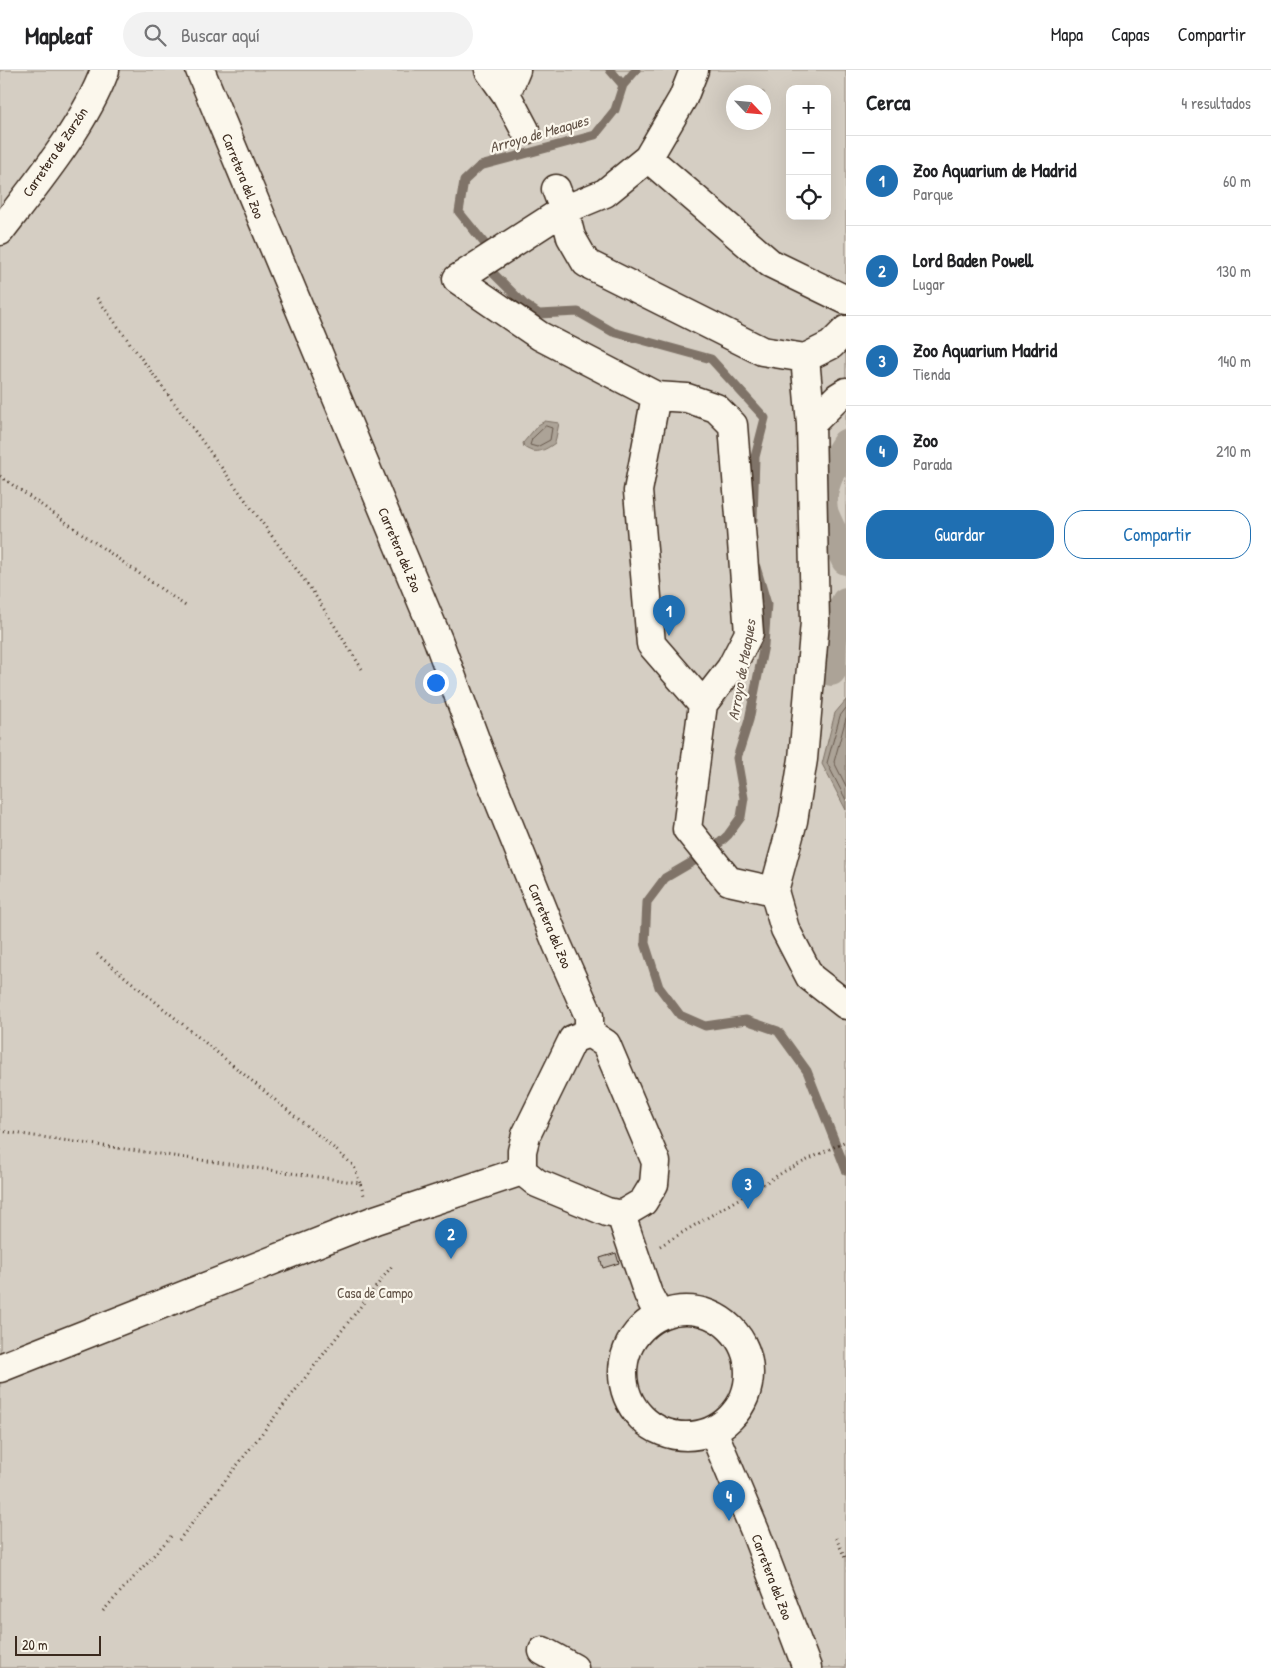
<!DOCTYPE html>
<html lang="es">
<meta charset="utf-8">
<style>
body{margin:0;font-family:"Patrick Hand",sans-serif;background:#f2f2f2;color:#202124}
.controls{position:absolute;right:15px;top:15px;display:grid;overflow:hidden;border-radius:10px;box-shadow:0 5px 20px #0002}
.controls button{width:45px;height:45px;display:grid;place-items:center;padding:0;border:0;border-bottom:1px solid #e0e0e0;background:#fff;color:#202124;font:25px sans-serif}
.compass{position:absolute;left:726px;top:15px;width:45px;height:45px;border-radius:50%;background:#fff;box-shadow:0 5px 20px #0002;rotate:116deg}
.scale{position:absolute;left:15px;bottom:12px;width:86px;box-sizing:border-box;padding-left:5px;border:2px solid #3b2a1e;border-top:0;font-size:14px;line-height:18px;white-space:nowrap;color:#3b2a1e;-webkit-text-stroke:4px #fbf7ec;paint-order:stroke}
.you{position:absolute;left:435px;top:612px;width:18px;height:18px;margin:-12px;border:4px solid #fff;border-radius:50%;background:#1a73e8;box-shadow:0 0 0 8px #1a73e833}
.badge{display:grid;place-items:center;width:32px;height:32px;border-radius:50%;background:#1f6fb2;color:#fff;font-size:16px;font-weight:700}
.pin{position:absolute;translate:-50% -41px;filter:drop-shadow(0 1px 2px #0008)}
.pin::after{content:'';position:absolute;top:26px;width:18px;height:15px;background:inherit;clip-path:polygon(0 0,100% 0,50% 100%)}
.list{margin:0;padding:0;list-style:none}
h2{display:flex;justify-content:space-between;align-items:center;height:65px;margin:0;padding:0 20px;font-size:21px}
h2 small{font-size:16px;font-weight:400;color:#757577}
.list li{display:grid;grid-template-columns:32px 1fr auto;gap:15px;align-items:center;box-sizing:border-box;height:90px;padding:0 20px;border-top:1px solid #e0e0e0}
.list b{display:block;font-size:19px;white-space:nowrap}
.list p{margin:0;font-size:16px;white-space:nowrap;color:#757577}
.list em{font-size:16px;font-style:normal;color:#757577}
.actions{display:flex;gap:10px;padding:15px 20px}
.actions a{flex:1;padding:11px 0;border:1px solid #1f6fb2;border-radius:20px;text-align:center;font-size:18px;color:#1f6fb2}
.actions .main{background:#1f6fb2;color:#fff}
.icon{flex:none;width:28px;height:28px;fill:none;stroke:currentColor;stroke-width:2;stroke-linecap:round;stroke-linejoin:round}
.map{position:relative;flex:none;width:846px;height:1598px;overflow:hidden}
header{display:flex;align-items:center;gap:30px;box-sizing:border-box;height:70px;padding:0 25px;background:#fff;border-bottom:1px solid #e0e0e0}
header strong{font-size:24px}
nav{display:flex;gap:28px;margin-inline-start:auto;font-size:18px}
.search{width:350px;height:45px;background:#f2f2f2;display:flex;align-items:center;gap:12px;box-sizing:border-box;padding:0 18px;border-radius:28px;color:#757577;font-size:19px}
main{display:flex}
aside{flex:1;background:#fff}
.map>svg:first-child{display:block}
.green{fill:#d5cec3;stroke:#887c70;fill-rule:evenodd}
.water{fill:#aca397;stroke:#7f7367}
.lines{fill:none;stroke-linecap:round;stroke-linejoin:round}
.shore{stroke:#685a4e;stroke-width:1}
.stream{stroke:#7f7367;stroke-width:9}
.canal{stroke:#aca397;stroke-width:30}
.building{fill:#c0b8ad;stroke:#3b2a1e}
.minor-casing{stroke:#3b2a1e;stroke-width:31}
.path{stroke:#3b2a1e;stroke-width:3;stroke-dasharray:1 4;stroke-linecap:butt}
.minor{stroke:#fbf7ec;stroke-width:28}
.labels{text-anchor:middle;stroke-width:4.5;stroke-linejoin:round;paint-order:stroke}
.street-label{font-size:14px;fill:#3b2a1e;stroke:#fbf7ec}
.park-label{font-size:14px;fill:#625347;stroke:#fbf7ec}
.water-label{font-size:15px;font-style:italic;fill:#635448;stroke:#fbf7ec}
</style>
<header>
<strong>Mapleaf</strong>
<div class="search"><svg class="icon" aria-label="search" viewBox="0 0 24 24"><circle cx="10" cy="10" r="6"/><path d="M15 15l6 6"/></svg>Buscar aquí</div>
<nav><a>Mapa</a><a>Capas</a><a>Compartir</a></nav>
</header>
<main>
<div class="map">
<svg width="846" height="1598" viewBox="0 0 846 1598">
<rect width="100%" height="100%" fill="#f0ebe0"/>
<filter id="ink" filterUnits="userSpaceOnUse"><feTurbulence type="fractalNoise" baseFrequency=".02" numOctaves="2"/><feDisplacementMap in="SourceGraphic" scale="10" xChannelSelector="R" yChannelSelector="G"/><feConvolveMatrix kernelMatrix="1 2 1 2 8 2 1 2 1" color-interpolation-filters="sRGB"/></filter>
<g filter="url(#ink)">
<path class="green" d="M0 0H846V1598H0ZM790 19H827V146H790ZM734 22H764V52H734Z"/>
<path class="water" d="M545 351 559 353 555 373C544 381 535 385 524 377L523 373 538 355Z
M846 630V740L822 694 835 643Z"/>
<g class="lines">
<path class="shore" d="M546 356 552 358 550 370 537 377 530 375 532 369Z
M846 638 840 646 827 693 846 730
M846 648 834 692 846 716"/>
<path class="stream" d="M623 15 636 0
M485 174 459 142 464 111 480 96 595 65 615 40 623 15 610 0
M490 200 524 234 539 244 578 242 613 262 711 289 765 348 755 387 753 450
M710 782 728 765 741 747 744 728 737 688 749 650 764 575 767 534 756 497
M694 791 665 808 647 832 645 873 659 917 680 945 705 956 746 950 778 961 807 1001 846 1100"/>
<path class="canal" d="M846 374C834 392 817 421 824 444 830 459 839 475 846 490
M831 601C831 575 832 555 846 532"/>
</g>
<path class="building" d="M616 1183 619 1193 603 1198 600 1188Z"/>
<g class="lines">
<g class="minor-casing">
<path id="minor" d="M200 0 438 570 483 691 557 874 589 946V963
M489 0 506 24 525 60
M506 24 516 0
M648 88 683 28 694 0
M556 119 564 140 457 209 540 266 656 326 638 421 651 574 703 634 731 598 749 563 733 355 716 338 687 328 656 326
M0 161C36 114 85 55 105 0
M805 288 831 275 846 260
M811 354 805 288 762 281 586 193 571 167 564 140 605 123 648 88 770 193 846 230
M703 634 687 759 729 811 774 821 785 859 810 907 846 935
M774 821 793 751 803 689 815 552 811 354 838 327 846 322
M589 963 606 974 656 1092 654 1114 643 1132 621 1145 607 1142 537 1113 522 1101V1081L526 1065 573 969Z
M621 1145 648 1224 659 1245
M623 1303a63 63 0 1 1 126 0a63 63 0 1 1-126 0Z
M0 1298 375 1150 522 1101
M713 1361 755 1461 807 1598
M543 1581 574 1598"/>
</g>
<path class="path" d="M97 228 313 522 362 599
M0 406 187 537
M97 884 335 1079 354 1096 360 1113
M0 1061 360 1113 364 1125
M660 1176 785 1101 846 1071
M836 1468 846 1490
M179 1470 392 1196
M103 1541 173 1464"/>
<use href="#minor" class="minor"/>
</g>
</g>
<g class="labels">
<g class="street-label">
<text transform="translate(55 82) rotate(-56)" y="5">Carretera de Zarzón</text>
<text transform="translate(243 106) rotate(68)" y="5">Carretera del Zoo</text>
<text transform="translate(400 480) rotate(67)" y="5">Carretera del Zoo</text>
<text transform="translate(550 856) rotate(67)" y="5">Carretera del Zoo</text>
<text transform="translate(772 1507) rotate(69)" y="5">Carretera del Zoo</text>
</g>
<g class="park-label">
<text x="375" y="1228">Casa de Campo</text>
</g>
<g class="water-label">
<text transform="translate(539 64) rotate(-16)" y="5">Arroyo de Meaques</text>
<text transform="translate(742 600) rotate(-80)" y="5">Arroyo de Meaques</text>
</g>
</g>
</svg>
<div class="controls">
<button>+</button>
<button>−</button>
<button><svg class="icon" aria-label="locate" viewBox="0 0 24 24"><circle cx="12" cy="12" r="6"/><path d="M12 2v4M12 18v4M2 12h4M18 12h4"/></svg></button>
</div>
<svg class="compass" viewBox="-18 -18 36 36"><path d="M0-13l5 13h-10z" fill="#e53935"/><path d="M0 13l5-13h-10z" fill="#757577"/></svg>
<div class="scale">20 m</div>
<div class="you"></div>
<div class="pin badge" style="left:669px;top:566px">1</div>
<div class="pin badge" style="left:451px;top:1189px">2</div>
<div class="pin badge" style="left:748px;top:1139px">3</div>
<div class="pin badge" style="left:729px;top:1451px">4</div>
</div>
<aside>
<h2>Cerca<small>4 resultados</small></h2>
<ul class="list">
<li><span class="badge">1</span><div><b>Zoo Aquarium de Madrid</b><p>Parque</p></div><em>60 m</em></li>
<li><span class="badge">2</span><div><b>Lord Baden Powell</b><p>Lugar</p></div><em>130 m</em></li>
<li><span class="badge">3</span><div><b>Zoo Aquarium Madrid</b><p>Tienda</p></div><em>140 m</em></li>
<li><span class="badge">4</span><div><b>Zoo</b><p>Parada</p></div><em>210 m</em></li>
</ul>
<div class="actions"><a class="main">Guardar</a><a>Compartir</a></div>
</aside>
</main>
